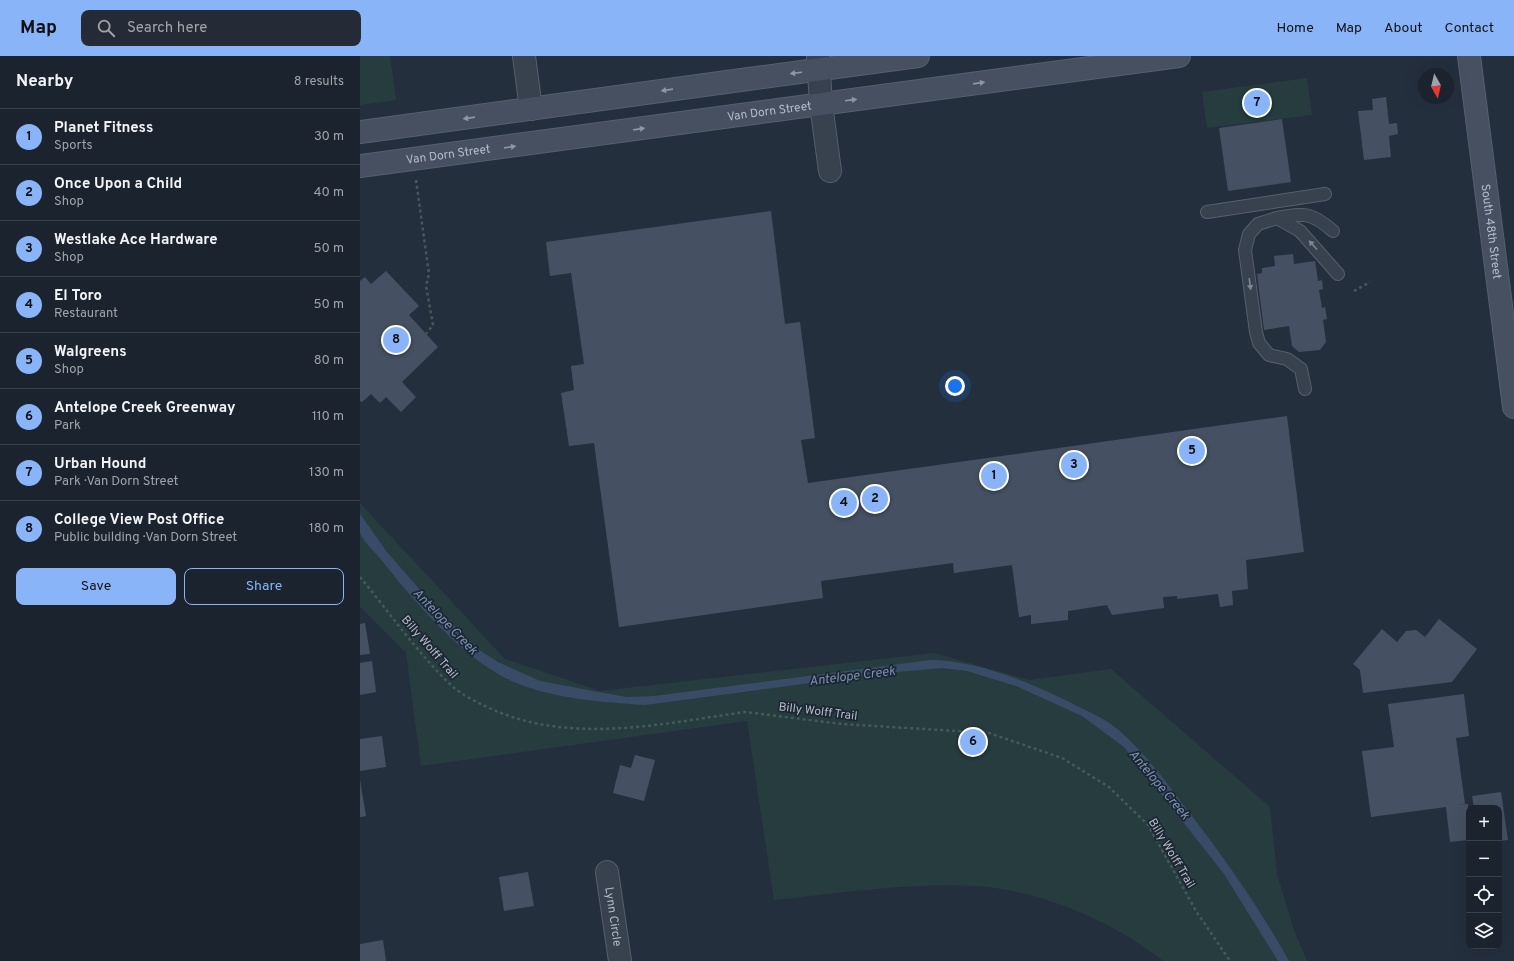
<!DOCTYPE html>
<meta charset="utf-8">
<style>
body{margin:0;font-family:Overpass,sans-serif;background:#242b36;color:#f1f3f6}
.controls{position:absolute;right:12px;bottom:12px;display:grid;overflow:hidden;border-radius:8px;box-shadow:0 4px 16px #0002}
.controls button{width:36px;height:36px;display:grid;place-items:center;padding:0;border:0;border-bottom:1px solid #39404a;background:#1b232e;color:#f1f3f6;font:20px sans-serif}
.compass{position:absolute;left:1058px;top:12px;width:36px;height:36px;border-radius:50%;background:#1b232e;box-shadow:0 4px 16px #0002;rotate:172deg}
.you{position:absolute;left:595px;top:330px;width:14px;height:14px;margin:-10px;border:3px solid #fff;border-radius:50%;background:#1a73e8;box-shadow:0 0 0 6px #1a73e833}
.badge{display:grid;place-items:center;width:26px;height:26px;border-radius:50%;background:#8ab4f8;color:#111;font-size:13px;font-weight:700}
.pin{position:absolute;translate:-50% -50%;border:2px solid #fff;box-shadow:0 1px 4px #0006}
.list{margin:0;padding:0;list-style:none}
h2{display:flex;justify-content:space-between;align-items:center;height:52px;margin:0;padding:0 16px;font-size:17px}
h2 small{font-size:13px;font-weight:400;color:#a0a4aa}
.list li{display:grid;grid-template-columns:26px 1fr auto;gap:12px;align-items:center;box-sizing:border-box;height:56px;padding:0 16px;border-top:1px solid #39404a}
.list b{display:block;font-size:15px;white-space:nowrap}
.list p{margin:0;font-size:13px;white-space:nowrap;color:#a0a4aa}
.list em{font-size:13px;font-style:normal;color:#a0a4aa}
.actions{display:flex;gap:8px;padding:12px 16px}
.actions a{flex:1;padding:9px 0;border:1px solid #8ab4f8;border-radius:8px;text-align:center;font-size:14px;color:#8ab4f8}
.actions .main{background:#8ab4f8;color:#111}
.icon{flex:none;width:22px;height:22px;fill:none;stroke:currentColor;stroke-width:2;stroke-linecap:round;stroke-linejoin:round}
.map{position:relative;flex:none;width:1154px;height:905px;overflow:hidden}
header{display:flex;align-items:center;gap:24px;box-sizing:border-box;height:56px;padding:0 20px;background:#8ab4f8;color:#111}
header strong{font-size:19px}
nav{display:flex;gap:22px;margin-inline-start:auto;font-size:14px}
.search{width:280px;height:36px;background:#242b36;display:flex;align-items:center;gap:10px;box-sizing:border-box;padding:0 14px;border-radius:8px;color:#a0a4aa;font-size:15px}
main{display:flex}
aside{flex:1;background:#1b232e}
.map>svg:first-child{display:block}
.green{fill:#263c3f}
.water{fill:#394c67}
.building{fill:#455162}
.lines{fill:none;stroke-linecap:round;stroke-linejoin:round}
.lane-casing{stroke:#565f6c;stroke-width:14}
.street-casing{stroke:#565f6c;stroke-width:24}
.secondary-casing{stroke:#565f6c;stroke-width:24}
.path{stroke:#44595c;stroke-width:2.5;stroke-dasharray:3 3;stroke-linecap:butt}
.lane{stroke:#38414e;stroke-width:12}
.street{stroke:#38414e;stroke-width:22}
.secondary{stroke:#465061;stroke-width:22}
.oneway{fill:#8e96a5}
.oneway2{fill:#7c8592}
.labels{text-anchor:middle;stroke-width:3.5;stroke-linejoin:round;paint-order:stroke}
.street-label{font-size:12px;fill:#b4bcc9;stroke:#1d2633}
.water-label{font-size:13px;font-style:italic;fill:#7c92b1;stroke:#1d2633}
</style>
<header>
<strong>Map</strong>
<div class="search"><svg class="icon" aria-label="search" viewBox="0 0 24 24"><circle cx="10" cy="10" r="6"/><path d="M15 15l6 6"/></svg>Search here</div>
<nav><a>Home</a><a>Map</a><a>About</a><a>Contact</a></nav>
</header>
<main>
<aside>
<h2>Nearby<small>8 results</small></h2>
<ul class="list">
<li><span class="badge">1</span><div><b>Planet Fitness</b><p>Sports</p></div><em>30 m</em></li>
<li><span class="badge">2</span><div><b>Once Upon a Child</b><p>Shop</p></div><em>40 m</em></li>
<li><span class="badge">3</span><div><b>Westlake Ace Hardware</b><p>Shop</p></div><em>50 m</em></li>
<li><span class="badge">4</span><div><b>El Toro</b><p>Restaurant</p></div><em>50 m</em></li>
<li><span class="badge">5</span><div><b>Walgreens</b><p>Shop</p></div><em>80 m</em></li>
<li><span class="badge">6</span><div><b>Antelope Creek Greenway</b><p>Park</p></div><em>110 m</em></li>
<li><span class="badge">7</span><div><b>Urban Hound</b><p>Park · Van Dorn Street</p></div><em>130 m</em></li>
<li><span class="badge">8</span><div><b>College View Post Office</b><p>Public building · Van Dorn Street</p></div><em>180 m</em></li>
</ul>
<div class="actions"><a class="main">Save</a><a>Share</a></div>
</aside>
<div class="map">
<svg width="1154" height="905" viewBox="0 0 1154 905">
<rect width="100%" height="100%" fill="#242f3e"/>
<path class="green" d="M0 0H30L36 44 0 49Z
M947 22 952 59 847 72 842 36Z
M0 447 145 603 240 635 574 597 669 624 751 613 910 751 917 818 934 874 947 905H803C753 865 682 835 617 830 549 826 481 837 414 844L387 665 61 710 46 597 0 551Z"/>
<path class="water" d="M0 458 27 496 61 535 116 592 138 606 180 625 266 641 294 640 570 604C619 604 676 629 719 651 734 658 751 666 763 678 785 698 804 723 822 747 861 797 898 849 929 905H918L864 818 764 691 722 660 656 630 607 615 583 612 525 617 285 649C242 646 194 643 154 626 103 604 52 543 19 501 13 494 3 485 0 477 0 472 0 464 0 458Z"/>
<path class="building" d="M1026 41 1029 68 1037 67 1038 78 1029 80 1031 101 1004 104 998 55 1013 54 1012 43Z
M922 63 931 126 868 135 859 72Z
M411 155 425 268 440 266 455 382 441 384 448 427 927 360 944 496 886 504 888 533 872 535 873 549 860 551 858 538 817 543V540L803 541 804 552 752 559 747 549 708 555V564L671 568V559L659 561 652 509 594 517 593 507 461 525 463 542 259 571 234 387 209 390 201 337 214 334 211 310 224 308 211 217 190 220 186 186Z
M933 198 934 208 955 205 958 225 962 224 963 233 959 234 962 252 965 251 967 263 963 264 966 286 960 294 939 296 932 290 929 270 904 274 897 218 902 217V212L915 210 914 200Z
M26 215 59 250 49 259 78 291 42 326 56 341 41 356 26 341 20 347 11 338 2 346 0 345V225L5 221 11 228Z
M1079 563 1117 593 1092 626 1003 637 1000 614 993 608 1022 573 1037 586 1046 575 1056 574 1065 581Z
M5 567 10 598 0 599V568Z
M12 605 16 636 0 639V607Z
M1104 638 1109 680 1096 682 1105 748 1096 749 1108 748 1109 784 1090 786 1086 751 1011 761 1002 695 1034 691 1028 648Z
M22 680 26 711 0 715V683Z
M275 699 295 704 284 745 253 737 260 709 271 712Z
M0 724 6 760 0 761Z
M1141 736 1148 784 1139 785V752H1114L1112 740Z
M168 816 174 850 144 855 139 821Z
M23 884 26 905H0V888Z"/>
<g class="lines">
<g class="lane-casing">
<path id="lane" d="M847 156 965 138
M917 162C945 157 951 156 973 175
M945 333 941 313 927 303 909 299 899 287 896 276 885 194 889 178 898 168 917 162 940 175 978 218"/>
</g>
<g class="street-casing">
<g id="street">
<path d="M164 0 171 53"/>
<path d="M458 0 461 48 470 115"/>
<path id="s1" d="M247 816 260 905"/>
</g>
</g>
<g class="secondary-casing">
<g id="secondary">
<path id="s2" d="M1109 0 1154 351"/>
<path d="M0 76 558 0"/>
<path id="s3" d="M0 110 819 0"/>
</g>
</g>
<path class="path" d="M56 124 69 218 66 230 73 269 66 278
M994 235 1010 226
M0 521C29 556 59 599 92 630 101 638 114 645 125 650 207 690 299 668 385 656L482 668 629 677 702 702 749 731 788 769 836 855 870 905"/>
<use href="#lane" class="lane"/>
<use href="#street" class="street"/>
<use href="#secondary" class="secondary"/>
</g>
<defs><path id="oneway-solid" d="M-6-.8H1V-3.2L6.5 0L1 3.2V.8H-6Z"/></defs>
<g class="oneway">
<use href="#oneway-solid" transform="translate(436 17) rotate(173)"/>
<use href="#oneway-solid" transform="translate(619 27) rotate(-8)"/>
<use href="#oneway-solid" transform="translate(307 34) rotate(172)"/>
<use href="#oneway-solid" transform="translate(491 44) rotate(-7)"/>
<use href="#oneway-solid" transform="translate(109 62) rotate(172)"/>
<use href="#oneway-solid" transform="translate(279 73) rotate(-8)"/>
<use href="#oneway-solid" transform="translate(150 91) rotate(-8)"/>
</g>
<g class="oneway2">
<use href="#oneway-solid" transform="translate(953 189) rotate(-132)"/>
<use href="#oneway-solid" transform="translate(890 228) rotate(82)"/>
</g>
<g class="labels">
<g class="street-label">
<text dy="4" stroke="none"><textPath href="#s3" startOffset="413">Van Dorn Street</textPath></text>
<text dy="4" stroke="none"><textPath href="#s3" startOffset="89">Van Dorn Street</textPath></text>
<text dy="4" stroke="none"><textPath href="#s2" startOffset="177">South 48th Street</textPath></text>
<text transform="translate(70 591) rotate(49)" y="4">Billy Wolff Trail</text>
<text transform="translate(458 655) rotate(7)" y="4">Billy Wolff Trail</text>
<text transform="translate(812 797) rotate(59)" y="4">Billy Wolff Trail</text>
<text dy="4" stroke="none"><textPath href="#s1" startOffset="45">Lynn Circle</textPath></text>
</g>
<g class="water-label">
<text transform="translate(86 565) rotate(46)" y="5">Antelope Creek</text>
<text transform="translate(492 619) rotate(-7)" y="5">Antelope Creek</text>
<text transform="translate(800 728) rotate(50)" y="5">Antelope Creek</text>
</g>
</g>
</svg>
<div class="controls">
<button>+</button>
<button>−</button>
<button><svg class="icon" aria-label="locate" viewBox="0 0 24 24"><circle cx="12" cy="12" r="6"/><path d="M12 2v4M12 18v4M2 12h4M18 12h4"/></svg></button>
<button><svg class="icon" aria-label="layers" viewBox="0 0 24 24"><path d="M12 4l9 5-9 5-9-5zM3 14l9 5 9-5"/></svg></button>
</div>
<svg class="compass" viewBox="-18 -18 36 36"><path d="M0-13l5 13h-10z" fill="#e53935"/><path d="M0 13l5-13h-10z" fill="#a0a4aa"/></svg>
<div class="you"></div>
<div class="pin badge" style="left:634px;top:420px">1</div>
<div class="pin badge" style="left:515px;top:443px">2</div>
<div class="pin badge" style="left:714px;top:409px">3</div>
<div class="pin badge" style="left:484px;top:447px">4</div>
<div class="pin badge" style="left:832px;top:395px">5</div>
<div class="pin badge" style="left:613px;top:686px">6</div>
<div class="pin badge" style="left:897px;top:47px">7</div>
<div class="pin badge" style="left:36px;top:284px">8</div>
</div>
</main>
